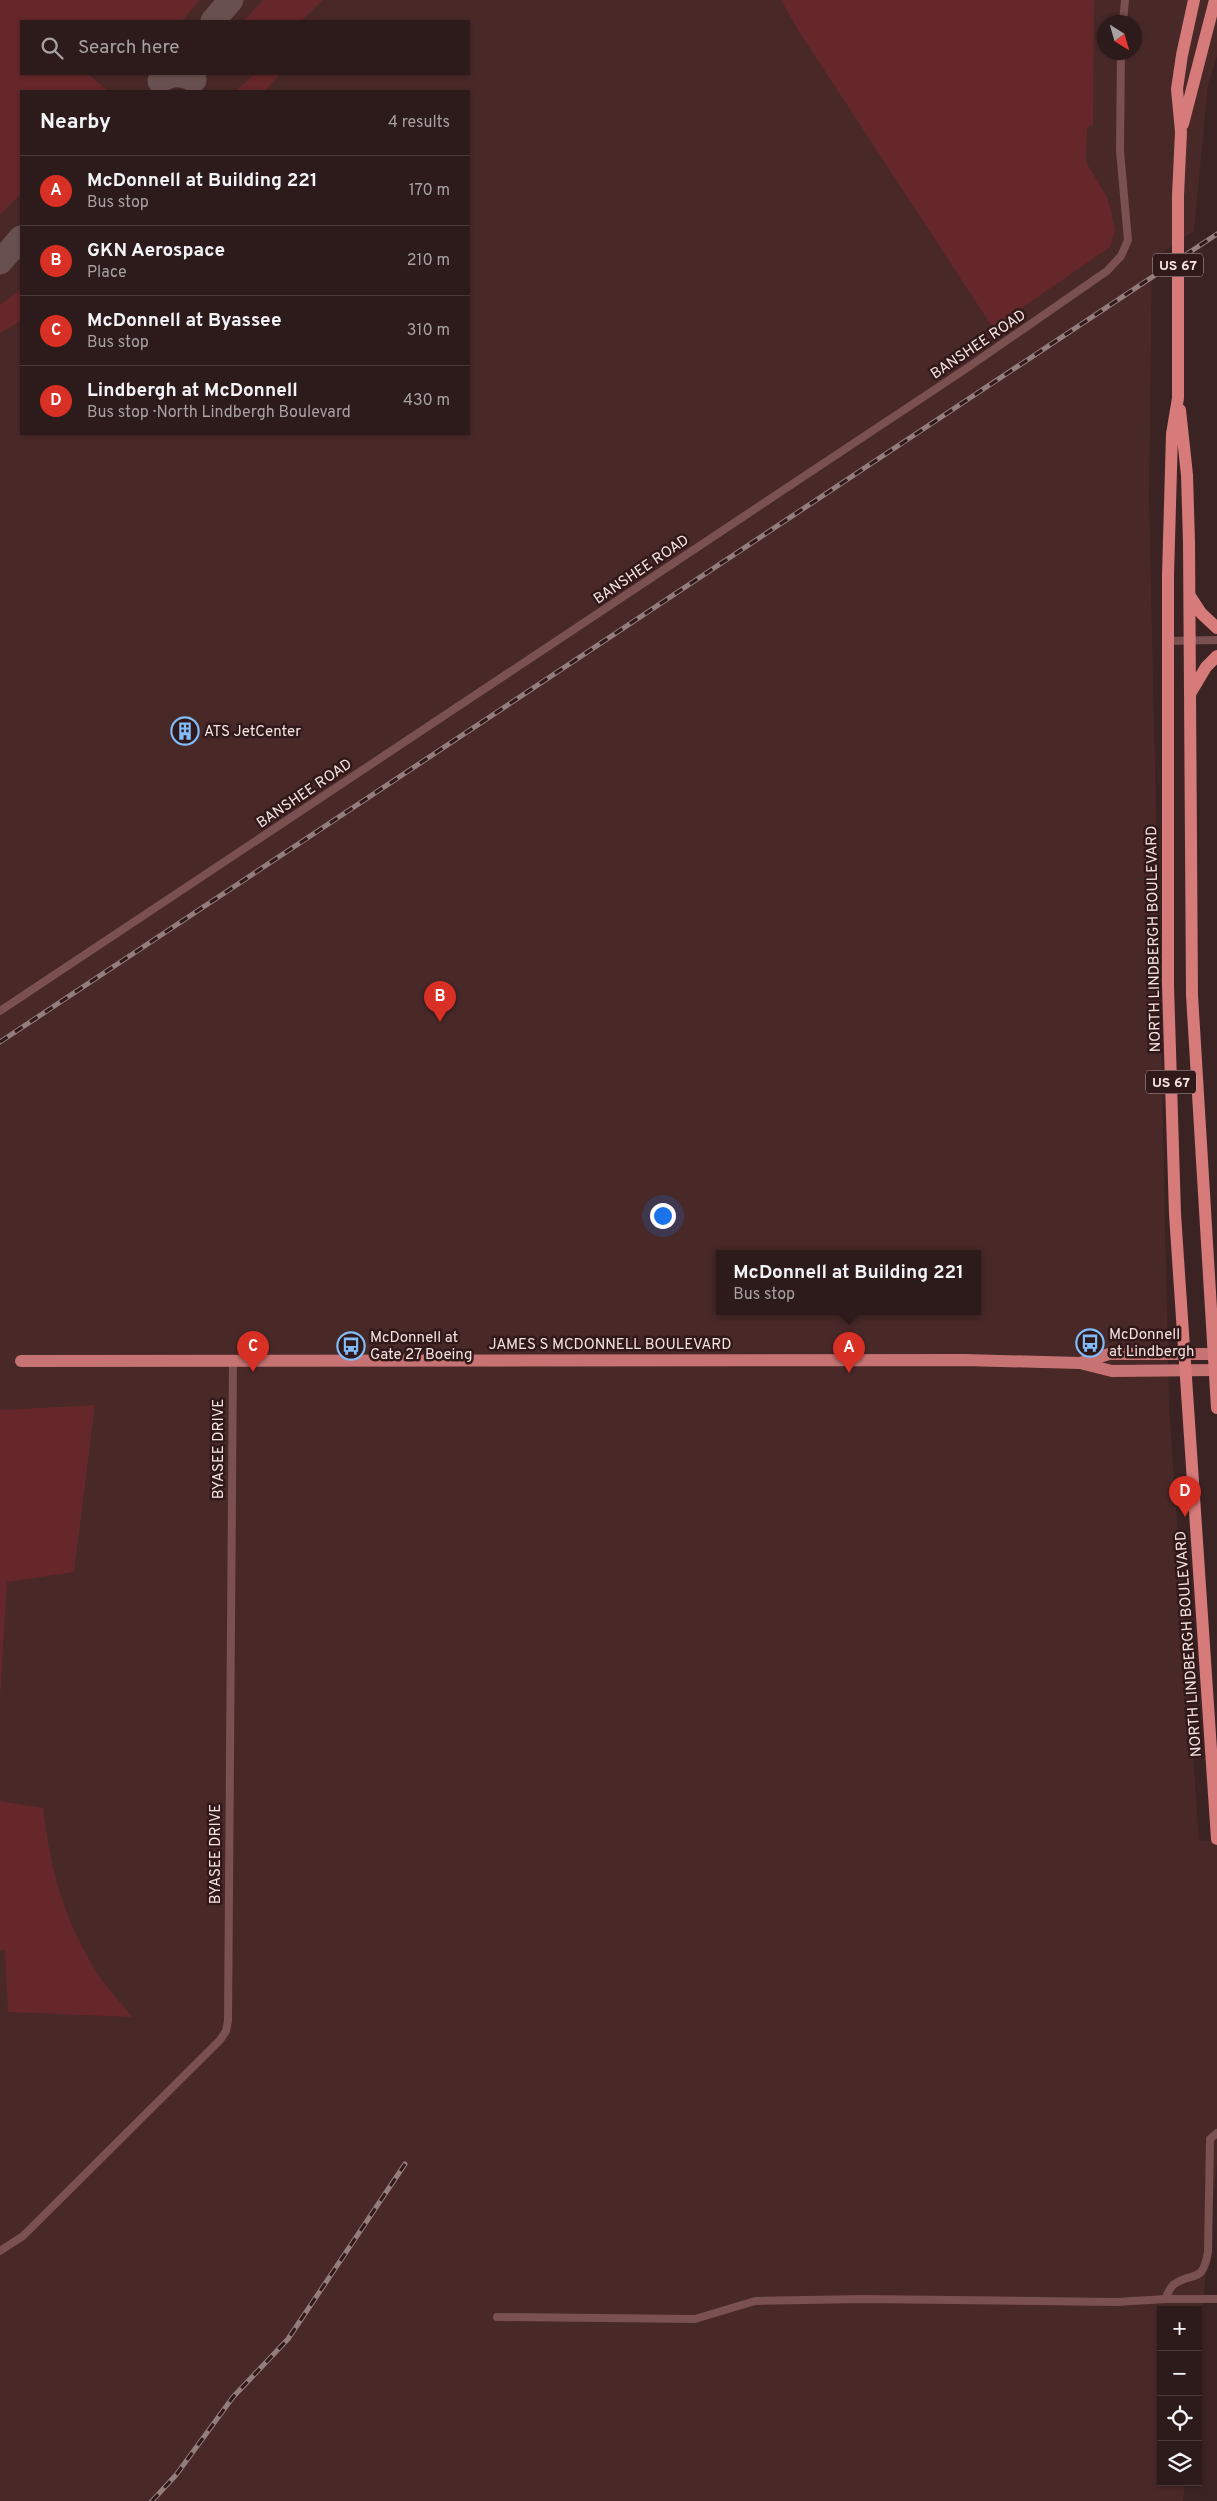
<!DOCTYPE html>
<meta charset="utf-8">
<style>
body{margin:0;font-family:Overpass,sans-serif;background:#352323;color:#f1f3f6}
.controls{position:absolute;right:15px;bottom:15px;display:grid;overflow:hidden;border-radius:0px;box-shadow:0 1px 4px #0004}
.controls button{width:45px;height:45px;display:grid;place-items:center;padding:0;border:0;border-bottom:1px solid #483839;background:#2d1a1a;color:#f1f3f6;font:25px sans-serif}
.compass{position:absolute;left:1097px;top:15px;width:45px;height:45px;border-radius:50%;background:#2d1a1a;box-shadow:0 1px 4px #0004;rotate:143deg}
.you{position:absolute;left:662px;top:1215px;width:18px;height:18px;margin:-12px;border:4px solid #fff;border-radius:50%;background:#1a73e8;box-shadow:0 0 0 8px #1a73e833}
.badge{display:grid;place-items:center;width:32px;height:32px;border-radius:50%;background:#d93025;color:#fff;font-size:16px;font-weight:700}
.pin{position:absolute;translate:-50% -41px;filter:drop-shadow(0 1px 2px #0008)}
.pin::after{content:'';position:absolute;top:26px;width:18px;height:15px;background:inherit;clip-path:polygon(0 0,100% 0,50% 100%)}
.popup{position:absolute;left:716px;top:1250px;width:265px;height:65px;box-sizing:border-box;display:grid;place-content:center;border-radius:0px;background:#2d1a1a;filter:drop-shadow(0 1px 4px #0005);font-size:16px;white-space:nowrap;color:#a7a1a2}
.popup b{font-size:19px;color:#f1f3f6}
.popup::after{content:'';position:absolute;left:50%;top:100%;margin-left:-10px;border:10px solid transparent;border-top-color:#2d1a1a}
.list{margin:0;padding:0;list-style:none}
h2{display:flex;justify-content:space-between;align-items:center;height:65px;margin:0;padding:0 20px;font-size:21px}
h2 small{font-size:16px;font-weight:400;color:#a7a1a2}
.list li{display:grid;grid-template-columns:32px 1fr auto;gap:15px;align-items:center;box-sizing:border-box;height:70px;padding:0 20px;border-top:1px solid #483839}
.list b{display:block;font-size:19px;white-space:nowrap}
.list p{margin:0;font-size:16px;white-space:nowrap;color:#a7a1a2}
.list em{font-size:16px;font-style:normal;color:#a7a1a2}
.icon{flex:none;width:28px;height:28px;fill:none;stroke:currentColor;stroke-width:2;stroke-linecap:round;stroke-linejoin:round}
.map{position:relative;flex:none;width:1217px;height:2501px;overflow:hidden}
.search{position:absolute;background:#2d1a1a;box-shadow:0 1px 4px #0004;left:20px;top:20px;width:450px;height:55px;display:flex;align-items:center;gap:12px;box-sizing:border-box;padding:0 18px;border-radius:0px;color:#a7a1a2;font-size:19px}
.panel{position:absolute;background:#2d1a1a;box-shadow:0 1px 4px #0004;left:20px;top:90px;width:450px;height:345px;border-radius:0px}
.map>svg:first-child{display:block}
.built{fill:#492828;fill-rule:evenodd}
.green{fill:#652729}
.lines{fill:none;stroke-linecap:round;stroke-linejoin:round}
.taxiway{stroke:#685050;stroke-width:25}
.minor{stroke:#7a5050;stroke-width:8}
.primary{stroke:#c77373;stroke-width:12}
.trunk{stroke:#d67a7a;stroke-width:12}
.rail-casing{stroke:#937e7d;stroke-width:5}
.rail{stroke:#321919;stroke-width:3;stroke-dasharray:9;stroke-linecap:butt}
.labels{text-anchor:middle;stroke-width:5;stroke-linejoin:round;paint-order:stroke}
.shield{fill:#321919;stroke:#baa6a6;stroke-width:1}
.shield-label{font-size:14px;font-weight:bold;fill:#f5e3e2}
.street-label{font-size:15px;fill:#f5e3e2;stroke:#321919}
.poi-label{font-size:15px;fill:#f5e3e2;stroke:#321919;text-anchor:start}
</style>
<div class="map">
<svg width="1217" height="2501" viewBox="0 0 1217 2501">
<rect width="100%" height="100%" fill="#3c2323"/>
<path class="built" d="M0 0H1217V56L1208 84 1194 231 1152 260 1149 496 1169 1407 1199 1841 1217 1840V2164L1198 2351V2310H1161V2482H1185L1183 2501H0ZM21 21H469V74H21ZM1104 22H1134V52H1104ZM21 91H469V434H21ZM720 1254H978V1312H720Z"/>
<path class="green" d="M0 0H200L182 21H21V74H88L108 91H21V194L0 215Z
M263 0H323L301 21H244Z
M781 0H1094L1093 125 1087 127 1086 162 1107 197 1111 211 1115 231 1110 247 993 328 798 30Z
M255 74H280L265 91H235Z
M21 289V321L0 333V305Z
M95 1405 74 1572 7 1582 0 1698V1410Z
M0 1801 43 1808C50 1865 61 1910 90 1961 100 1981 118 1999 132 2017L8 2012 5 1950H0Z"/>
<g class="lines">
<path class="taxiway" d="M213 21 231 0
M160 81C172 73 182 73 194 80
M0 262 21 238"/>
<path class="minor" d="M1123 22 1125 0
M1168 641 1217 640
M0 1011 967 368 1107 271 1121 256 1128 240 1120 151 1121 52
M0 2251 23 2236 220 2040 226 2031 228 2021 233 1360
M1165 2299C1167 2295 1170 2288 1173 2285 1193 2270 1202 2286 1208 2252L1210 2139 1217 2133
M497 2317 695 2319 755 2301 864 2299 1117 2302 1165 2299H1217"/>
<path class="primary" d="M21 1361 964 1360 1080 1363 1112 1371 1217 1370
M1080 1363 1109 1354H1217"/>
<path class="trunk" d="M1194 0 1182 55 1177 89 1181 132 1178 195V398L1172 434 1168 576V985L1175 1214 1217 1839
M1183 124 1215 0
M1180 410 1187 475 1189 542 1192 995 1217 1408
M1190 596 1201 613 1217 628
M1190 694 1206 667 1217 656"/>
<g class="rail-casing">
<path id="rail" d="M0 1042 1217 234
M152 2501 176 2475 233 2397 288 2339 405 2164"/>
</g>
<use href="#rail" class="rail"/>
</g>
<defs>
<g id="building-ring" transform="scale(1.4375)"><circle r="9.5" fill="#321919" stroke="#80bdfa" stroke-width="1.5"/><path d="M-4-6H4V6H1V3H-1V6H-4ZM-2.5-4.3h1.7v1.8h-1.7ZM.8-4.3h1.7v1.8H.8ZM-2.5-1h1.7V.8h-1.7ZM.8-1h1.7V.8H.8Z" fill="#80bdfa"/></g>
<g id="bus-ring" transform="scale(1.4375)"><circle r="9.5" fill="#321919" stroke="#80bdfa" stroke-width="1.5"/><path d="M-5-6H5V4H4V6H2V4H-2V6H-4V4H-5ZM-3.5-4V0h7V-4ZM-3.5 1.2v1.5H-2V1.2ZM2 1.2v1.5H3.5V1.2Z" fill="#80bdfa"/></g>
</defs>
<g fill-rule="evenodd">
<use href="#building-ring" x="185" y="731"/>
<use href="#bus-ring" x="1090" y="1343"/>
<use href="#bus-ring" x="351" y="1346"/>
</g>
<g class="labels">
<g class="shield">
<rect x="1153" y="253.5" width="50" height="23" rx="4"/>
<rect x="1146" y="1070.5" width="50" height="23" rx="4"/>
</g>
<g class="shield-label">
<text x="1178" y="270">US 67</text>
<text x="1171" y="1087">US 67</text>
</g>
<g class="street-label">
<text transform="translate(978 344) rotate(-34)" y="5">BANSHEE ROAD</text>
<text transform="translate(641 569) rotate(-34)" y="5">BANSHEE ROAD</text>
<text transform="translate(304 793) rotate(-34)" y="5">BANSHEE ROAD</text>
<text transform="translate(1153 939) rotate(-91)" y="5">NORTH LINDBERGH BOULEVARD</text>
<text x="610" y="1349">JAMES S MCDONNELL BOULEVARD</text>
<text transform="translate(218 1449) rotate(-90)" y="5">BYASEE DRIVE</text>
<text transform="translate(1188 1644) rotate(-94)" y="5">NORTH LINDBERGH BOULEVARD</text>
<text transform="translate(215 1854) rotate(-90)" y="5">BYASEE DRIVE</text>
</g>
<g class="poi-label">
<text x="204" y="736">ATS JetCenter</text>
<text x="1109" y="1339">McDonnell<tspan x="1109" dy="17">at Lindbergh</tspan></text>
<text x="370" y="1342">McDonnell at<tspan x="370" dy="17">Gate 27 Boeing</tspan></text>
</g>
</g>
</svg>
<div class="controls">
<button>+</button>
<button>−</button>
<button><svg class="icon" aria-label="locate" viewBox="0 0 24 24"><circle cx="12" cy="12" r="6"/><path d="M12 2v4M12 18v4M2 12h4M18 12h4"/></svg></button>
<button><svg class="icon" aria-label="layers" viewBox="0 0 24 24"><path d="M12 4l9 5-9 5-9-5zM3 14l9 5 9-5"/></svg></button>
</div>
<svg class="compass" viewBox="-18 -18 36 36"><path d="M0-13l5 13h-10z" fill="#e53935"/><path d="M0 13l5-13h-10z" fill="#a7a1a2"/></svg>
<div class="you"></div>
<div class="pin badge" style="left:849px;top:1373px">A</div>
<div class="popup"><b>McDonnell at Building 221</b>Bus stop</div>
<div class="pin badge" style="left:440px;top:1022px">B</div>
<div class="pin badge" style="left:253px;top:1372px">C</div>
<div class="pin badge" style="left:1185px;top:1517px">D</div>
<div class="search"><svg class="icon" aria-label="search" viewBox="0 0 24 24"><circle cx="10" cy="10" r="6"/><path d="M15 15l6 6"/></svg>Search here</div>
<section class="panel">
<h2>Nearby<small>4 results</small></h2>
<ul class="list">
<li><span class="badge">A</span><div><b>McDonnell at Building 221</b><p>Bus stop</p></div><em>170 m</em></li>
<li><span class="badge">B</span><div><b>GKN Aerospace</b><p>Place</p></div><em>210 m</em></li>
<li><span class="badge">C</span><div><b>McDonnell at Byassee</b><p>Bus stop</p></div><em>310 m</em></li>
<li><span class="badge">D</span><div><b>Lindbergh at McDonnell</b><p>Bus stop · North Lindbergh Boulevard</p></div><em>430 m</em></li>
</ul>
</section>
</div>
